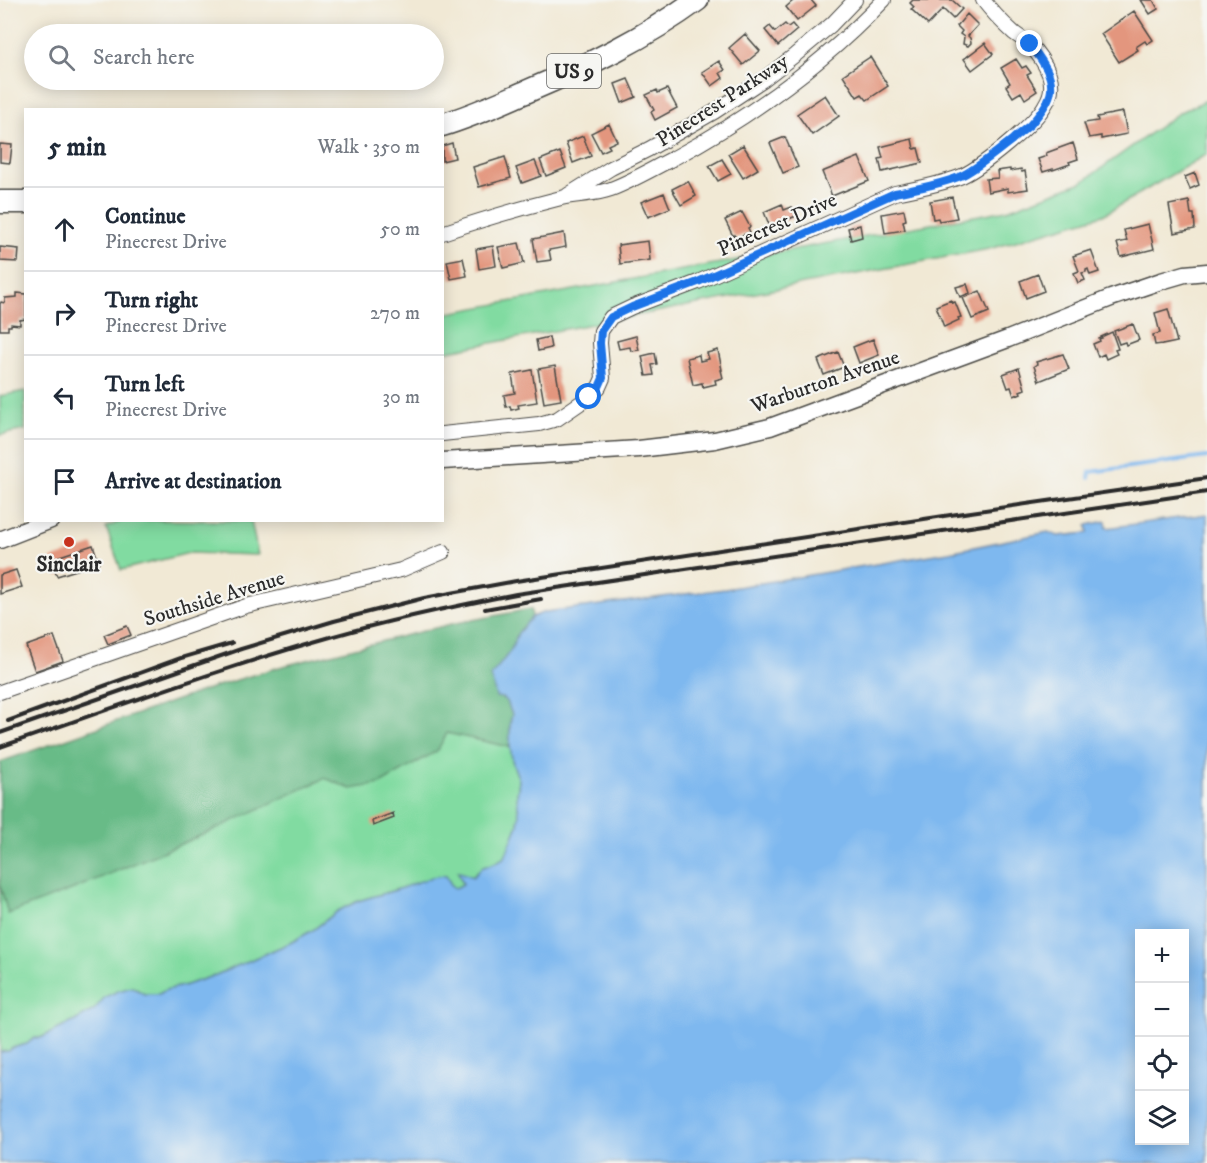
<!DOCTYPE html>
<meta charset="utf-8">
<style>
body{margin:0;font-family:"IM FELL DW Pica",serif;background:#f6f6f7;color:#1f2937}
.controls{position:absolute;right:18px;bottom:18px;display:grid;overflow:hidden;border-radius:0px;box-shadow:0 3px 15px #0003}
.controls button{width:54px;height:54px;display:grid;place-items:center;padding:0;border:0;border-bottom:2px solid #e0e1e3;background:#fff;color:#1f2937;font:30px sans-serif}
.stop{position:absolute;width:18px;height:18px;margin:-14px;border:4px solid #1a73e8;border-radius:50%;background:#fff}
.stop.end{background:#1a73e8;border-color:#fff;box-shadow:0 2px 6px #0008}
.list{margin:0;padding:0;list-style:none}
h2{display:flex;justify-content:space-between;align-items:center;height:78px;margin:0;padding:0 24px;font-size:26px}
h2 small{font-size:20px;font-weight:400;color:#747a83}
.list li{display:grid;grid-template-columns:39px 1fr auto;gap:18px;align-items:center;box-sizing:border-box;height:84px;padding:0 24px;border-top:2px solid #e0e1e3}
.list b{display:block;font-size:22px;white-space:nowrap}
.list p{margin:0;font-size:20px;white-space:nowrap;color:#747a83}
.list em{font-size:20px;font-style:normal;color:#747a83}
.icon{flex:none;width:33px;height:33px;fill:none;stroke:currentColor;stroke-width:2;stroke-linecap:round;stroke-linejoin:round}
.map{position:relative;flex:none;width:1207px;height:1163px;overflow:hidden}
.search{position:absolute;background:#fff;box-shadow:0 3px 15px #0003;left:24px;top:24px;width:420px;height:66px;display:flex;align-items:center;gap:15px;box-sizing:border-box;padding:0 21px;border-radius:33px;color:#747a83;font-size:22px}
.panel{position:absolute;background:#fff;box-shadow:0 3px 15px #0003;left:24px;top:108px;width:420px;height:414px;border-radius:0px}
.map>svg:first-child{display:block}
.green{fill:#81dba1;stroke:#568366;stroke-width:1.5}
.forest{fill:#68bb87;stroke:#4a7359;stroke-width:1.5}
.water{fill:#7eb8ef;stroke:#54728d;stroke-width:1.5;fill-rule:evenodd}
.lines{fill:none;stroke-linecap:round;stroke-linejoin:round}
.stream{stroke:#7eb8ef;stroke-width:4}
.building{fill:#e3967e}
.minor-casing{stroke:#494844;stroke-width:16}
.tertiary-casing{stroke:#494844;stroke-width:19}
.primary-casing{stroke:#494844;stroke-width:25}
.minor{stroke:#fff;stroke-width:14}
.tertiary{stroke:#fff;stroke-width:16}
.primary{stroke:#fff;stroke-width:22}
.rail{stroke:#2b2b2b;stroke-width:4}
.route{stroke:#1a73e8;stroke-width:8}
.poi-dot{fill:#c8321e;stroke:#f6f6f2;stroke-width:2}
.labels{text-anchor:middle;stroke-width:4.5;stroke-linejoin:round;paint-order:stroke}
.shield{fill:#f6f6f2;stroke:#686867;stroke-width:1.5}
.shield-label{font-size:20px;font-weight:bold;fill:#2b2b2b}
.street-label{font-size:21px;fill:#2b2b2b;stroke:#f6f6f2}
.poi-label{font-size:21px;font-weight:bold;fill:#2b2b2b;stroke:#f6f6f2}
</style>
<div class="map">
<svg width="1207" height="1163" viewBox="0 0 1207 1163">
<rect width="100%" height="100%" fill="#f6f6f2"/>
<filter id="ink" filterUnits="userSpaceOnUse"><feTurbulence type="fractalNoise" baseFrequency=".0167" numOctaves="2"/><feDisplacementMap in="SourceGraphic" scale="12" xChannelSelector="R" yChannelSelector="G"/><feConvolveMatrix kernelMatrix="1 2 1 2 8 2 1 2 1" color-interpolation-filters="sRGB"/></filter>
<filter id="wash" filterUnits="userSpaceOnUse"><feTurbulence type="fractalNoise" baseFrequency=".008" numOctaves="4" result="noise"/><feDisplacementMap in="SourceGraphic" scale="24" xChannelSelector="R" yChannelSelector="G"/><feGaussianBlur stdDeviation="1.35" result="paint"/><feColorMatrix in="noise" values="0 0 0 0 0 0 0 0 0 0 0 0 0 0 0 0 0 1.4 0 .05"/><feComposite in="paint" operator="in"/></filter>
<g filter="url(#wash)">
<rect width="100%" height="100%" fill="#f1e9d5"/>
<path class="green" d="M1207 100V154L1103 215 989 249 443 352V314L1007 210 1082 182 1180 112Z
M25 391V430L0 435V396Z
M125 520 251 521 258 555 189 553 121 570 106 527Z
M447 733 510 747 513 764 519 780 517 796 519 815 518 825 505 857 497 862 481 868 472 877 458 872 463 884 456 888 452 887 446 875 358 901 338 911 313 930 290 943 216 975 183 986 166 990 159 994H144L133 987 118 991 105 997 94 1010 75 1021 40 1038H34L27 1044 12 1048 9 1051 0 1052V885L8 913 326 778 351 789Z"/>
<path class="forest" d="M531 609 532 617 518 633 511 650 491 677 502 698 507 701 512 715 510 723V747L447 733 437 751 380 784 351 789 325 778 207 833 71 890 8 914 0 885V762L214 687 279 667 451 624Z"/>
<path class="water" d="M1207 514V1163H0V1052L9 1051 12 1048 27 1044 34 1038H41L75 1021 94 1010 105 997 118 991 132 987 144 994H159L166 990 183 986 216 975 290 943 313 930 338 911 358 901 396 890 432 877 446 875 452 887 456 888 463 884 458 871 473 877 481 868 497 862 505 857 518 825 519 815 517 796 519 780 513 764 510 747V723L512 715 507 701 502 698 496 697 491 676 511 650 518 633 532 617 545 612 725 589 949 552 1048 532 1058 536 1088 533 1087 525 1106 521 1107 528ZM1140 934H1184V1140H1140Z"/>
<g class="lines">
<path class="stream" d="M1089 478 1090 472 1207 457"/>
</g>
<g id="blocks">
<path class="building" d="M794 0H811L816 6 797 21 786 7Z
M913 0H952L962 9 953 19 943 9 928 25 911 9 914 7 910 3Z
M1141 0H1153L1158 9 1150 14Z
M1134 11 1153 40 1147 44 1145 41 1136 47 1138 50 1119 62 1101 34Z
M967 14 978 25 968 36 970 38 971 43 968 46 963 44 964 37 960 34 962 31 957 26Z
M785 24 788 27 792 24 797 30 778 46 765 30 770 26 775 32Z
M745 34 760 51 743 65 729 48Z
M985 43 993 54 972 70 964 59Z
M870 57 888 86 867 100 862 94 857 97 843 75Z
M1016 59 1022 68 1026 66 1031 73 1027 75 1037 91 1025 99 1021 92 1013 97 1006 86 1010 83 1001 68Z
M719 61 725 70 720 73 723 78 712 86 702 72Z
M628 79 636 97 622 103 615 84Z
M667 89 677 108 655 120 651 112 654 110 646 95 657 90 658 93Z
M825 95 839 116 812 135 797 114Z
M1123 112 1127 134 1101 139V136L1089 138 1084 123 1098 121 1097 117Z
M609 124 617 141 608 145 610 148 601 152 591 133Z
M583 136 591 156 573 163 566 143Z
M785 137 798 167 783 173 770 143Z
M912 139 914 149 918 148 922 163 882 172 879 159 883 158 880 147Z
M452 143 455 158 442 161V146Z
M1073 143 1078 159 1069 162 1070 164 1053 170V169L1043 172 1038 159 1047 156 1046 153Z
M0 144 12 145 10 163 0 162Z
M743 145 758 169 743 178 728 154Z
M560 152 566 168 546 176 540 160Z
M505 157 511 178 479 187 473 167Z
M859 157 869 181 832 196 822 172Z
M722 159 731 174 718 181 709 166Z
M535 161 541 176 522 183 516 168Z
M1010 169V171L1021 169 1022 172 1025 171 1028 189 1008 192V188L988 192 986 179 998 178 997 171Z
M1195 173 1199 185 1190 189 1185 177Z
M688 181 696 196 681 205 672 189Z
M664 193 670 208 648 217 641 202Z
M952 197 957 218 939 221 938 218 933 219 930 201Z
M1189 201 1191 214H1194L1195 229 1174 233 1169 205Z
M782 204 784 210 792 207 796 216 770 227 764 212Z
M904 210 906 220 903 221 905 230 885 233 882 214Z
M742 212 750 227 748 228 750 232 736 238 734 235 733 236 725 220Z
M1148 224 1154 249 1121 257 1117 243 1127 241 1124 230Z
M860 225 862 237 851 240 848 228Z
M564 233 566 247 549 250 551 260 537 262 533 239Z
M648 241 650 260 620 264 618 245Z
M519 243 524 263 503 268 498 247Z
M493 246 496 266 479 269 476 249Z
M0 247 19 249 18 262 0 261Z
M1091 250 1099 272 1090 275 1088 269 1086 270V272L1082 273 1085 280 1078 283 1074 273 1079 271 1073 256Z
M463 258 467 276 451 279 447 261Z
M1038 274 1044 291 1026 298 1020 281Z
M967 284 970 293 960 297 956 287Z
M980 291 989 312 972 319 963 298Z
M17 293 26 294V319L20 320V325L11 324V326H8V330H0V304L1 302 5 303V298L17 297Z
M951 300 952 303 955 302 961 317 958 318 959 320 944 327 936 306Z
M1168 309 1177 342 1162 345V344L1155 345 1153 335 1160 333 1155 313Z
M1133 324 1139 340 1126 345 1125 342 1119 344 1114 331Z
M1112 332 1118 349 1115 350 1117 354 1106 359 1104 354 1098 357 1093 344 1100 341 1099 339 1102 338 1101 337Z
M636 336 639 350 631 351 630 347 619 349 617 341Z
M549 337 551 348 538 351 536 340Z
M873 339 879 355 859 363 853 347Z
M718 350 722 370H721L723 378 715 380 716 384 703 387 702 383 693 385 687 358 699 355 700 361 709 359 707 353Z
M838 352 844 367 824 375 818 360Z
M655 353 657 364 652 365 654 375 646 376 642 356Z
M1063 354 1069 369 1039 381 1034 366 1037 364 1036 362Z
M555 366 561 400 544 403 538 369Z
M1019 368 1025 389 1020 391 1021 393 1014 396 1011 387 1008 388 1003 374Z
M532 370 537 402 518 405 519 408 511 410 510 406 506 407 504 395 515 393 512 374Z
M93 545 99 563 57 576 51 559Z
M16 570 22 587 0 594V575Z
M127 626 131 635 108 644 104 635Z
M54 636 63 661 35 671 26 646Z
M393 813 394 818 373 826 372 821Z"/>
</g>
</g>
<g filter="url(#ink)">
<use href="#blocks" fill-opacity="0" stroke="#494844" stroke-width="1.5"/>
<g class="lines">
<g class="minor-casing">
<path id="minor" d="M568 195 611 168 649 149 714 112 764 79 795 55 831 25 855 0
M442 233C481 220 521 208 561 198 577 194 595 195 611 189 632 181 652 169 672 159 750 117 823 64 884 0
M442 434 539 424 557 419 589 397 599 387 603 378 600 343 601 331 611 317 632 307 698 282 895 193C916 189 942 184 962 176 983 166 1034 125 1045 105 1051 96 1053 85 1049 74 1045 64 1037 52 1029 44 1025 40 1019 37 1014 33 1003 23 992 12 983 0
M0 692 246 606 401 570 443 552"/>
</g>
<g class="tertiary-casing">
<path id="tertiary" d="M442 461 639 449 715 440 770 427 1008 339 1111 298 1161 281 1185 274 1207 272
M0 540 51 520"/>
</g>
<g class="primary-casing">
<path id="primary" d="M442 125C472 116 500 103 528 91 587 66 645 38 697 0
M0 202H26"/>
</g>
<use href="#minor" class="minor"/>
<use href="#tertiary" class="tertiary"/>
<use href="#primary" class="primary"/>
<path class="rail" d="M485 609 541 599
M8 721 181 658 232 643
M0 733 241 649 334 621 424 598 516 581 957 514 1207 478
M0 747C111 709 221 668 334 636 394 619 455 606 516 594L1207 492"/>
</g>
</g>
<g class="lines" filter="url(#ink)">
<path class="route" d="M589 397 599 387 603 378 600 343 601 331 611 317 632 307 698 282 895 193C915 189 944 184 963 175 980 166 996 152 1012 140 1017 135 1024 130 1030 125 1038 116 1050 102 1051 90 1053 73 1039 57 1030 44"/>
</g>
<circle class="poi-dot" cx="69" cy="542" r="6"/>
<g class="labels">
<rect class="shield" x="547" y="54" width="54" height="34" rx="4.5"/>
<g class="shield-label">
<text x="574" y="78">US 9</text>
</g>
<g class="street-label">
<text transform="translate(722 100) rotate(-33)" y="7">Pinecrest Parkway</text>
<text transform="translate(777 224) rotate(-24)" y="7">Pinecrest Drive</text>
<text transform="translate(825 381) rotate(-19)" y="7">Warburton Avenue</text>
<text transform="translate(214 598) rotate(-17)" y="7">Southside Avenue</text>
</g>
<g class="poi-label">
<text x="69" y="571">Sinclair</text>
</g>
</g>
</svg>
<div class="controls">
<button>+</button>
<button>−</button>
<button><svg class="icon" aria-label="locate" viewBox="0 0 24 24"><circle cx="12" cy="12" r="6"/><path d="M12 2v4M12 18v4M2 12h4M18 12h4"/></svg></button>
<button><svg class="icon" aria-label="layers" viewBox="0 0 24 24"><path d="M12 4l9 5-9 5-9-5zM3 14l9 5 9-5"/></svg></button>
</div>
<div class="stop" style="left:589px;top:397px"></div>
<div class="stop end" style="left:1030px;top:44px"></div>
<div class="search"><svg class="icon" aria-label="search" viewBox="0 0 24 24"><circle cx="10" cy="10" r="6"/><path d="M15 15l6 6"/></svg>Search here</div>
<section class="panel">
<h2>5 min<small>Walk · 350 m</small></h2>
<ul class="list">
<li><svg class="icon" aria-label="ahead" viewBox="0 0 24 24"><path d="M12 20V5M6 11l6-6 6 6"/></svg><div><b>Continue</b><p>Pinecrest Drive</p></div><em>50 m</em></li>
<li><svg class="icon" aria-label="right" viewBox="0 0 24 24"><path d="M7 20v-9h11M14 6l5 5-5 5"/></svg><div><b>Turn right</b><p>Pinecrest Drive</p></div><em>270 m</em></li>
<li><svg class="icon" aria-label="left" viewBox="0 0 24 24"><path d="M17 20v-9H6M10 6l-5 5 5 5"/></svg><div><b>Turn left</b><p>Pinecrest Drive</p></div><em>30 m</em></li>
<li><svg class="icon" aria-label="arrive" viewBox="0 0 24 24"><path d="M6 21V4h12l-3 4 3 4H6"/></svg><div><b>Arrive at destination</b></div></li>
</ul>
</section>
</div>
